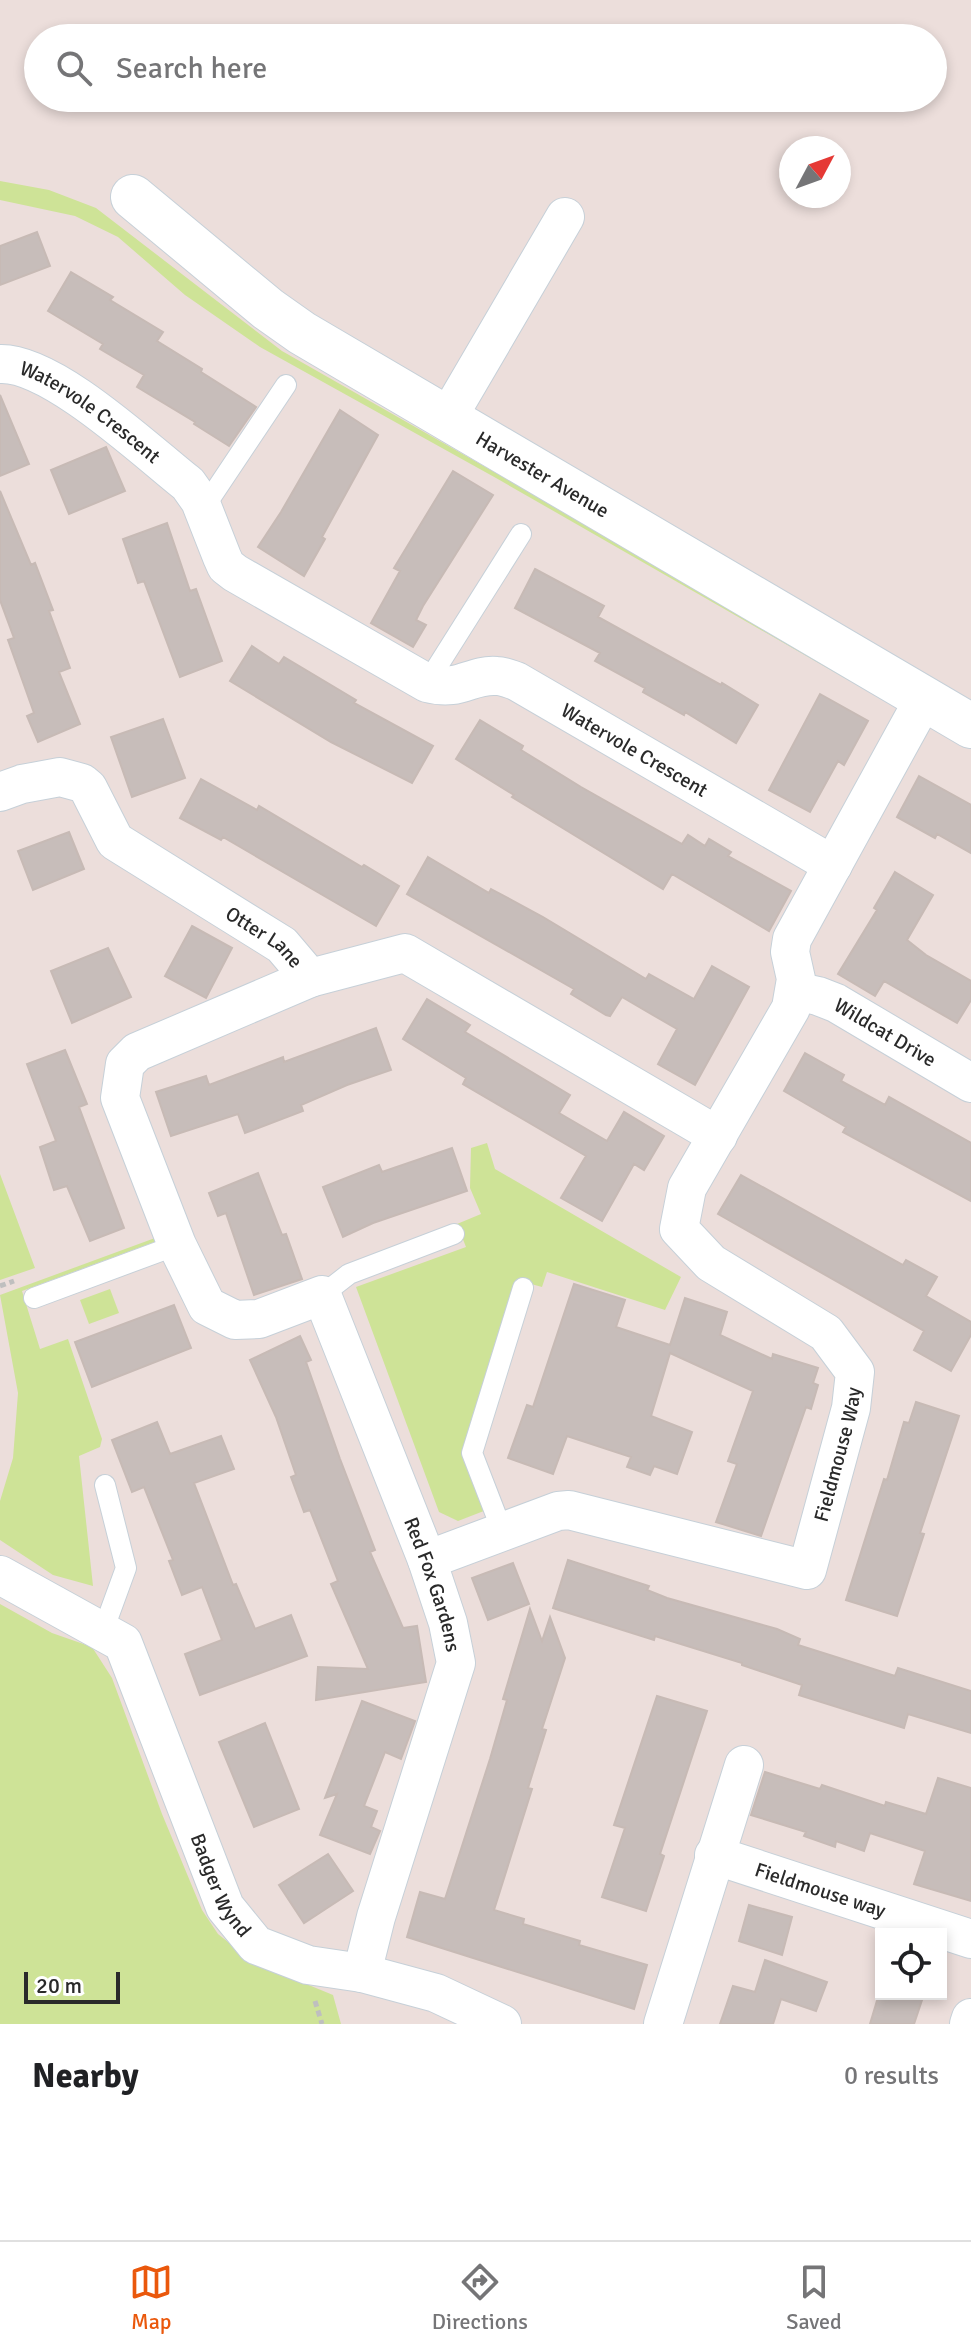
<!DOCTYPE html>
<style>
body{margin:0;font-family:Signika,sans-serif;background:#f6f6f6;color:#202124}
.controls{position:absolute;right:24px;bottom:24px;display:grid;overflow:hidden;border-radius:0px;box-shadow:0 4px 12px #0003}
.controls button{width:72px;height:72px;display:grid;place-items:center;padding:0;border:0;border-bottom:2px solid #e0e0e0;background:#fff;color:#202124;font:40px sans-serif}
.compass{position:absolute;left:779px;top:136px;width:72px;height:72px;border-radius:50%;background:#fff;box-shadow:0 4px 12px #0003;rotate:49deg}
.scale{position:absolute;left:24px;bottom:20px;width:96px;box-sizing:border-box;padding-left:8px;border:4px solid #2a2a2a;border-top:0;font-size:22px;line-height:28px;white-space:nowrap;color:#2a2a2a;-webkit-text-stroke:6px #fff;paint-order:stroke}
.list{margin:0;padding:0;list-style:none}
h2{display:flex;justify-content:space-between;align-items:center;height:104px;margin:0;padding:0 32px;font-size:34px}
h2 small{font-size:26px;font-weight:400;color:#757577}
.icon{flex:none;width:44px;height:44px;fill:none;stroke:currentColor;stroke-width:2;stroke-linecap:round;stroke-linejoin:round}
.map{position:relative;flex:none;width:971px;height:2024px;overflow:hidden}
.search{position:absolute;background:#fff;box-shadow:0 4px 12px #0003;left:24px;right:24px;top:24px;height:88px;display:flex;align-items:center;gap:20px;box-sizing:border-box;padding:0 28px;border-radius:44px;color:#757577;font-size:30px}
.sheet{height:216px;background:#fff}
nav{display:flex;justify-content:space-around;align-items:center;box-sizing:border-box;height:112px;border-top:2px solid #e0e0e0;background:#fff;font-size:22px;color:#757577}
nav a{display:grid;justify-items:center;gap:4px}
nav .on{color:#ea580c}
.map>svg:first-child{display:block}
.green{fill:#cee397}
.building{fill:#c7bdba;stroke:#c7bab5;stroke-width:2}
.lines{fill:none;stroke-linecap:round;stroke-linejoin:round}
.service-casing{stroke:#c6d0d8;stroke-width:22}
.minor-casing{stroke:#c6d0d8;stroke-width:40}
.tertiary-casing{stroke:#c6d0d8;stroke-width:46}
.path{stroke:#bfbfbf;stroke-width:5;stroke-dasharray:6 4;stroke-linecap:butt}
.service{stroke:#fff;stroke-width:20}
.minor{stroke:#fff;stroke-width:38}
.tertiary{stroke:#fff;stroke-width:44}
.labels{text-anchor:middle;stroke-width:7;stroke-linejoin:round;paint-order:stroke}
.street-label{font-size:20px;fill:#2a2a2a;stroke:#fff}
</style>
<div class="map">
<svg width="971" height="2024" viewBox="0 0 971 2024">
<rect width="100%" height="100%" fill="#ecdedb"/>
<path class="green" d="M0 181 49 190 96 208 282 351 861 681 876 696 496 478 260 347 185 295 118 237 75 216 0 200Z
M487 1143 495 1169 681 1277 665 1310 547 1272 542 1287 517 1280 466 1450 489 1509 458 1521 439 1512 356 1287 466 1247 457 1224 481 1214 470 1188 471 1148Z
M0 1174 35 1268 0 1280Z
M155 1238 157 1241 22 1291 40 1349 68 1339 102 1439 100 1447 79 1456 93 1586 53 1575 0 1540V1501L13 1458 18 1393 0 1295Z
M110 1289 119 1313 89 1324 80 1300Z
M0 1604 52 1633 92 1647 112 1678 162 1814 202 1910 218 1934 253 1962 333 1995 341 2024H0Z"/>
<path class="building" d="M37 232 50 266 0 285V246Z
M71 272 113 297 110 300 163 332 157 341 202 369 201 372 256 407 229 446 194 424 195 422 137 387 144 375 100 349 103 344 48 311Z
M0 395 29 464 0 476Z
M340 410 378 435 322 537 325 539 304 576 258 547 281 512Z
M106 447 125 491 69 514 51 470Z
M453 471 493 495 423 606 416 620 426 625 413 647 371 623 400 571 394 568Z
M0 491 31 565 35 563 53 610 49 611 70 668 59 672 80 724 38 742 27 716 34 713 8 640 14 638 0 600Z
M167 523 190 591 196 589 222 661 180 677 144 581 138 583 123 539Z
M535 569 604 606 598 617 721 685 722 683 758 705 736 743 685 712 684 715 643 692 645 688 595 661 600 653 515 608Z
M252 646 279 664 284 657 356 700 354 703 433 746 412 783 331 742 230 681Z
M820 694 868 721 844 765 838 761 810 812 769 790Z
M163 719 185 778 132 797 111 737Z
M480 720 523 746 521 750 581 787 682 844 688 835 705 846 709 839 731 852 728 856 791 891 769 931 672 874 663 889 512 797 514 795 456 759Z
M919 776 971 805V853L937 834 935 838 897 817Z
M201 779 257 810 259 806 362 867 364 865 399 886 376 926 223 837 221 840 180 818Z
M69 832 84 869 33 890 18 851Z
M428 857 489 893 491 889 543 917 646 979 649 974 694 999 712 966 749 987 695 1085 658 1064 677 1029 622 997 610 1016 606 1015 571 994 574 989 407 894Z
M895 872 933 895 907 940 926 955 971 981V1000L957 1023 884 981 875 996 838 974 877 910 874 908Z
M192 926 232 948 206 998 165 976Z
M108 948 131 997 72 1023 51 971Z
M427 999 470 1025 465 1032 570 1095 559 1113 607 1141 624 1112 664 1136 644 1170 634 1164 602 1221 561 1198 586 1156 463 1084 466 1078 403 1039Z
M376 1028 391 1070 347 1085 301 1105 303 1111 245 1133 238 1114 171 1136 156 1092 206 1076 209 1085 283 1057 284 1062Z
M65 1050 87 1104 79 1107 124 1228 90 1241 67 1186 54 1190 40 1147 56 1141 27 1064Z
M805 1053 844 1075 841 1081 885 1105 889 1097 971 1143V1201L843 1132 846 1127 784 1091Z
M452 1148 467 1191 373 1223 343 1237 323 1187 379 1165 382 1172Z
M258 1173 282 1235 286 1234 302 1279 254 1295 226 1213 218 1216 209 1193Z
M741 1175 903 1265 906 1260 937 1277 926 1296 971 1322V1335L951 1371 914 1350 924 1331 718 1214Z
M574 1284 625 1300 616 1327 670 1345 685 1298 727 1312 720 1335 772 1359 773 1354 818 1368 813 1383 818 1385 811 1409 806 1407 761 1536 716 1522 737 1464 728 1461 753 1391 670 1353 651 1416 692 1432 677 1474 654 1466 650 1475 627 1467 631 1457 567 1436 553 1474 508 1458 527 1405 533 1407Z
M174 1305 191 1348 92 1387 75 1342Z
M300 1336 311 1360 306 1362 340 1459 375 1550 370 1552 403 1628 417 1626 426 1682 316 1700 318 1667 368 1669 331 1584 338 1581 310 1510 304 1512 291 1477 296 1475 276 1417 250 1360Z
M916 1402 959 1416 920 1533 924 1534 897 1616 846 1600 884 1479 887 1480 904 1422 909 1423Z
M157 1422 170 1454 221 1436 234 1469 194 1483 233 1585 236 1584 255 1629 291 1615 307 1656 200 1695 185 1654 222 1640 202 1587 182 1595 169 1561 173 1560 144 1487 132 1492 112 1440Z
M568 1560 649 1586 647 1590 667 1598 777 1629 800 1639 798 1645 836 1657 895 1676 898 1668 971 1691V1733L908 1714 904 1728 799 1695 802 1685 742 1665V1663L655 1636 654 1640 553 1608Z
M513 1563 529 1604 488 1620 472 1578Z
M530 1609 542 1641 550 1617 565 1658 542 1729 546 1730 528 1788 532 1789 494 1910 524 1919 523 1924 580 1941 579 1945 647 1965 634 2009 407 1937 420 1892 445 1899 490 1759 507 1700 503 1699Z
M657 1696 707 1711 660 1854 664 1856 646 1911 602 1897 625 1828 614 1825Z
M362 1701 415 1721 401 1759 385 1752 364 1806 377 1811 371 1827 380 1831 370 1854 320 1835 337 1794 325 1798Z
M265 1723 299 1809 254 1827 219 1742Z
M765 1772 820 1789 822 1785 885 1806 886 1802 926 1814 938 1778 971 1788V1901L914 1884 925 1851 870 1833 864 1851 836 1841 835 1847 804 1836 806 1832 751 1815Z
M328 1854 353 1891 304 1923 279 1885Z
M749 1905 792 1917 782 1955 739 1941Z
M765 1960 827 1982 816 2011 781 1999 773 2024H720L733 1986 755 1992Z
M879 1994H924L914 2024H870Z"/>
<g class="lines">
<g class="service-casing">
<path id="service" d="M203 509 286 385
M427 683 521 534
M322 1295 349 1274 454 1234
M34 1298 177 1245
M503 1533 472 1453 523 1288
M103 1631 126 1568 105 1485"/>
</g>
<g class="minor-casing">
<g id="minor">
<path id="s1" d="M0 364C52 362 146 451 188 484L200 501 222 557 226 566 235 573 427 683C462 692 469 674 497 676 503 676 510 679 516 681L833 865"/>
<path d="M448 417 565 217"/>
<path id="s2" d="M0 792 22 784 60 777 82 783 88 788 115 841 282 945 310 978 405 953 718 1136"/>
<path id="s3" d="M310 978 137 1052 125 1064 120 1098 177 1245 207 1306 235 1320 259 1319 322 1295 427 1560 448 1623 456 1663 376 1917 362 1973"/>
<path id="s4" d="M795 991 818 996 836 1003 971 1083"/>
<path id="s5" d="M427 1560 558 1511 569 1510 807 1570 851 1408 855 1372 826 1333 711 1263 679 1229 687 1188 791 1008 796 979 790 952 792 939 924 699"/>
<path id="s6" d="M0 1575 123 1643 225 1907 256 1945 308 1965 362 1973 436 1993 502 2024"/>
<path id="s7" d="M714 1855 971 1939"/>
<path d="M663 2024 744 1765"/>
<path d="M969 2024 971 2018"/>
</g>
</g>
<g class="tertiary-casing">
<g id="tertiary">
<path id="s8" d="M133 197 268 309 302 333 971 726"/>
</g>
</g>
<path class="path" d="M0 1286 14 1281
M315 2001 322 2024"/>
<use href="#service" class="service"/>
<use href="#minor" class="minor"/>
<use href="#tertiary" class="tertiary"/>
</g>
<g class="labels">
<g class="street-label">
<text dy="7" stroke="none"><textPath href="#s1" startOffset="104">Watervole Crescent</textPath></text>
<text dy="7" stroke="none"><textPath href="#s8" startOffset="496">Harvester Avenue</textPath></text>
<text dy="7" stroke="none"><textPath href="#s1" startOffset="778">Watervole Crescent</textPath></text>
<text dy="7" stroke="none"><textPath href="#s2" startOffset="330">Otter Lane</textPath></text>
<text dy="7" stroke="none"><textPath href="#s4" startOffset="100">Wildcat Drive</textPath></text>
<text dy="7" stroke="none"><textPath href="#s5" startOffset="516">Fieldmouse Way</textPath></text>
<text dy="7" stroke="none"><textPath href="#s3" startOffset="898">Red Fox Gardens</textPath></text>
<text dy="7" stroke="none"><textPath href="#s6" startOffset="402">Badger Wynd</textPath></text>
<text dy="7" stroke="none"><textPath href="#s7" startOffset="112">Fieldmouse way</textPath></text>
</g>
</g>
</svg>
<div class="controls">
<button><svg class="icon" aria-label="locate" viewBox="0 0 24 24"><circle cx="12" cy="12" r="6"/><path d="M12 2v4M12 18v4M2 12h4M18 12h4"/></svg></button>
</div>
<svg class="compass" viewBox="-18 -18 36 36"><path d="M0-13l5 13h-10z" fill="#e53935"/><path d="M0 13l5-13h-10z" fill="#757577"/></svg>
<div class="scale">20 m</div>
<div class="search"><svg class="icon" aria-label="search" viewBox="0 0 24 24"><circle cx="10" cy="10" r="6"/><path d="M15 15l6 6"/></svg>Search here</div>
</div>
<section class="sheet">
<h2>Nearby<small>0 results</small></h2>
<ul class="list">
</ul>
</section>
<nav>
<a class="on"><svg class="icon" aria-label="map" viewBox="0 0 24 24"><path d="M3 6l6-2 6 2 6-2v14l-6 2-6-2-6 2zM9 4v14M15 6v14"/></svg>Map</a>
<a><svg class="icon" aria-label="directions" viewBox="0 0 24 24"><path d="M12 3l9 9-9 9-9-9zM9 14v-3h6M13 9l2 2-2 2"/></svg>Directions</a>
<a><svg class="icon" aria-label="saved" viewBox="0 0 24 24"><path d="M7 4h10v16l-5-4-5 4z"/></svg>Saved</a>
</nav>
